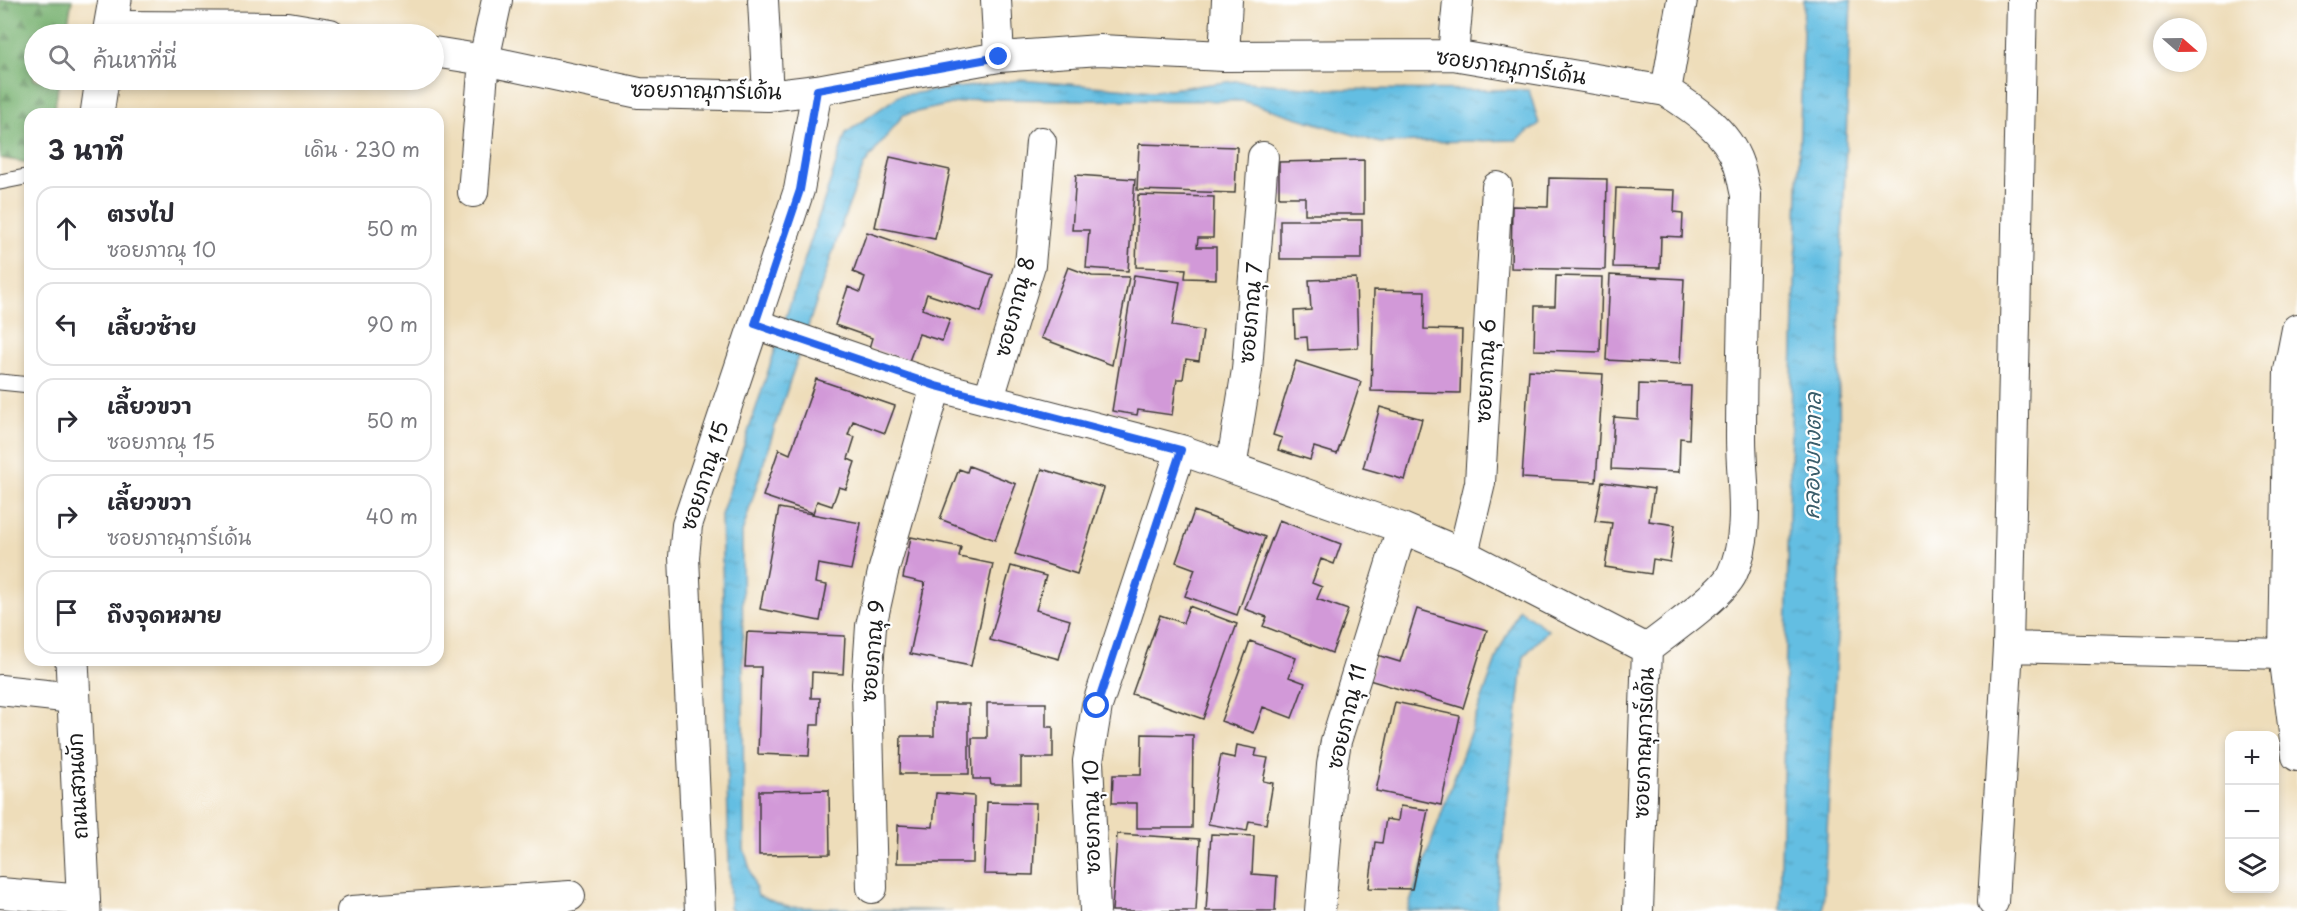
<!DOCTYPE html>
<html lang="th">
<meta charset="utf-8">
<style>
body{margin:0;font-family:"Playpen Sans","Playpen Sans Thai",sans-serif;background:#f2f2f3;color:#2b2b33}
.controls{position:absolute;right:18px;bottom:18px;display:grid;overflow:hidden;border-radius:12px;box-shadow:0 3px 9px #0003}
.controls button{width:54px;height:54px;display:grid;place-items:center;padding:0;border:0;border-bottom:2px solid #e1e1e2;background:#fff;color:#2b2b33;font:30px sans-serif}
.compass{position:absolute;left:2153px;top:18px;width:54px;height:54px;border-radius:50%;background:#fff;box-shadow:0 3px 9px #0003;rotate:110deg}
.stop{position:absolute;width:18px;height:18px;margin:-14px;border:4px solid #2563eb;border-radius:50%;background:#fff}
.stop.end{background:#2563eb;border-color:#fff;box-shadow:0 2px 6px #0008}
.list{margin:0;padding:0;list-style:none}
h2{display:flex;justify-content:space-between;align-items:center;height:78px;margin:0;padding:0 24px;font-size:26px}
h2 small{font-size:20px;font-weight:400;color:#7c7c81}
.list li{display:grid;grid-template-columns:39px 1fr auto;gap:18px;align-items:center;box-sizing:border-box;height:84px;margin:0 12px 12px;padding:0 12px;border:2px solid #e1e1e2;border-radius:18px}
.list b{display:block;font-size:22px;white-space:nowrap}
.list p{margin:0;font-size:20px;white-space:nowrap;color:#7c7c81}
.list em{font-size:20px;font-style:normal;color:#7c7c81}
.icon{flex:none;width:33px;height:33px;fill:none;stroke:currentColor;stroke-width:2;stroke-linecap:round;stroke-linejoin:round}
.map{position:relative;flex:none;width:2297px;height:911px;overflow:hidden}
.search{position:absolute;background:#fff;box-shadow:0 3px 9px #0003;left:24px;top:24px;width:420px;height:66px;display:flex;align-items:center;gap:15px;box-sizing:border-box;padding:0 21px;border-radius:33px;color:#7c7c81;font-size:22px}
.panel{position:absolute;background:#fff;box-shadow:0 3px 9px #0003;left:24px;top:108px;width:420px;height:558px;border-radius:18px}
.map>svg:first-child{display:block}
.forest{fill:url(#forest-firs);stroke:#4a6646;stroke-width:1.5}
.water{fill:url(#water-ripples);stroke:#406d7f;stroke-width:1.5}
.building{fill:#d299d8}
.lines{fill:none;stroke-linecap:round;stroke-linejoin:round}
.lane-casing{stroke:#3c3934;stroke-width:17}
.street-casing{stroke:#3c3934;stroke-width:32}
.secondary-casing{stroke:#3c3934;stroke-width:35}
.lane{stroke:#fff;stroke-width:15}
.street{stroke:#fff;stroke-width:30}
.secondary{stroke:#fff;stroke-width:33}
.route{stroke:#2563eb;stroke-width:8}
.labels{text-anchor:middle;stroke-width:4.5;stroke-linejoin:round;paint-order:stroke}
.street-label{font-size:21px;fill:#1c1c1c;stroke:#fff}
.water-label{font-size:22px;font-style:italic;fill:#395d6b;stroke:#fff}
</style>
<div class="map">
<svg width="2297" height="911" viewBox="0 0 2297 911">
<defs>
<pattern id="forest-firs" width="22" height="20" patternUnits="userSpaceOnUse" patternTransform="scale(1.5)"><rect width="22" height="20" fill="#77b170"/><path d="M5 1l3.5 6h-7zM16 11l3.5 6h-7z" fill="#618f5b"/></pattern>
<pattern id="water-ripples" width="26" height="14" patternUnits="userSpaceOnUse" patternTransform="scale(1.5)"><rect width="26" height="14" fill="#64bee2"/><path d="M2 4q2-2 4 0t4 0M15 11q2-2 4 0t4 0" fill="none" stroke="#56a3c1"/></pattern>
</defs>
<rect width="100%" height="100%" fill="#fff"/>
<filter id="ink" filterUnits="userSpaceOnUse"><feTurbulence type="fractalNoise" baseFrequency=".0167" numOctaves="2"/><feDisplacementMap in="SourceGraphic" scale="12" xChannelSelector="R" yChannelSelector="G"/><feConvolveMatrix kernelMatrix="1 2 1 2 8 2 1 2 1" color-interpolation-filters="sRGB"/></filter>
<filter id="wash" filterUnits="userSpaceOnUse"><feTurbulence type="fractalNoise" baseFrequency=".008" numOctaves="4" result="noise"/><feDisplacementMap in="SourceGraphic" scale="24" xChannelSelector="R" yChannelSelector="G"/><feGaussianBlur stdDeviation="1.35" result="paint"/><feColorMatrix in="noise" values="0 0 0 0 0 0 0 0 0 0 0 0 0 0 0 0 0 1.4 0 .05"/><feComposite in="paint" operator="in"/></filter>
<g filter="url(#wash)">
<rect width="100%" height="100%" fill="#eeddba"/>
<path class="forest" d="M0 0H72L66 34H34V80H59L54 114H30V163L0 158Z"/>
<path class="water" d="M1804 0H1851L1839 338 1840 577 1823 911H1780L1792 377Z
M1020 80 1153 91 1235 81 1324 89 1529 90 1539 124 1517 140 1380 143 1243 101 975 99 903 115 864 165 844 218 776 423 742 533 744 849 758 896 788 907 952 911H734L730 909 721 515 846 133 900 95Z
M1519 609 1548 630 1524 656 1495 911H1407L1499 651Z"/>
<g id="blocks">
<path class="building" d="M1139 144 1237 147 1235 193 1137 190Z
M890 157 950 170 935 239 875 227Z
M1364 160V214H1305V197H1279V162Z
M1076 175 1135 179 1128 271 1086 268 1089 230H1072Z
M1549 178 1607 179 1605 270 1511 268 1512 206 1548 207Z
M1616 188 1675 190 1674 212 1683 213 1682 237 1661 236 1660 268 1613 267Z
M1138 195 1214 197 1213 238H1198L1197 247H1216V279L1185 278 1186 269 1136 267Z
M1280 220H1362V259H1280Z
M867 232 993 275 981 312 927 294 922 309 950 319 942 341 919 334 909 361 869 348 872 338 835 325 848 287 860 292 865 277 853 272Z
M1068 267 1092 276 1129 277 1112 365 1041 338Z
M1134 275 1180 282 1172 326 1203 331 1199 361 1186 359 1183 379H1177L1172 415 1138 410 1137 415 1112 411Z
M1610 275 1684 279 1680 364 1606 360Z
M1556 276 1602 277 1600 352 1534 350 1535 306H1555Z
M1356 278 1358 348 1308 350 1307 337 1295 338 1294 311 1311 310 1309 280Z
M1374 290 1425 291 1424 329 1462 330 1460 393 1371 391Z
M1296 361 1361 382 1337 454 1314 447 1310 460 1278 450 1282 438 1273 435Z
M1529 370 1603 374 1596 482 1522 478Z
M816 379 895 406 885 433 853 421 848 435 855 437 848 459 855 462 846 489 839 487 832 506 817 501 813 513 763 496 779 449 790 454Z
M1639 384 1691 386 1689 439 1680 438 1679 472 1611 469 1614 417 1638 419Z
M1380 407 1422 419 1405 480 1363 468Z
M969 466 1016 484 995 540 940 519 959 469 967 472Z
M1042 469 1104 488 1077 574 1015 554Z
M1602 482 1654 489 1649 521 1675 525 1670 562 1653 559 1651 574 1605 567 1612 523 1595 521Z
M779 508 861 523 851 570 818 564 815 583 827 585 820 621 760 609Z
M1194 511 1265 537 1237 615 1185 596 1195 569 1176 562Z
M1279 520 1341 544 1334 564 1321 559 1312 583 1322 587 1317 599 1348 610 1332 653 1263 626 1267 617 1245 609Z
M911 537 961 547 959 557 993 564 971 666 910 654 925 583 903 578Z
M1011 566 1046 576 1036 610 1070 620 1059 659 990 640Z
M1189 606 1237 624 1203 719 1132 694 1160 615 1183 623Z
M1417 609 1487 630 1463 708 1369 680 1377 655 1400 662Z
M747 632 845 636 843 674 812 672 811 698H820L819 725H811L809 756 758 754 761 667H745Z
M1250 641 1296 658 1289 677 1305 683 1292 718 1263 707 1254 733 1221 721Z
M1395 702 1460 716 1441 805 1376 791Z
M987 703H1046V727H1053V758H1021V784H991L990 779H973L972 738H987Z
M934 704H969V774H900L901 736H934Z
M1142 734 1193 735 1192 828H1137V803H1112L1113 775H1141Z
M1237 745 1257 749 1255 756 1268 758 1263 781 1273 783 1266 824 1249 821 1247 831 1208 824 1221 755 1235 758Z
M829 790 830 854 759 855V791Z
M936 793 974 796 973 863H897L898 825 933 827Z
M987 802 1036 803 1033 875 984 874Z
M1400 806 1428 810 1412 889 1369 888 1375 842 1382 843 1386 819 1398 821Z
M1117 834 1200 839 1196 911H1112Z
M1211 834 1254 836 1252 874 1277 876 1275 911H1206Z"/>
</g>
</g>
<g filter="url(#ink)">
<use href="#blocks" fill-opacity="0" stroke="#3c3934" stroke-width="1.5"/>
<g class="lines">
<g class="lane-casing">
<path id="lane" d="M0 182 30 176
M0 382 30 385"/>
</g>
<g class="street-casing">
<path id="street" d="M763 0 768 96
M996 0 999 57
M111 26 288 27 330 34
M434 52 484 60 639 93 768 96 817 90 999 57 1100 50 1224 56 1453 55 1666 91C1693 108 1727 131 1738 163 1742 173 1743 184 1746 195 1744 276 1741 357 1741 438 1741 482 1752 532 1732 574 1722 595 1668 632 1647 649L1638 911
M1453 55 1458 0
M1224 56 1227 0
M1666 91 1682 0
M473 192 484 60 497 0
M755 324 936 386 1181 450 1402 528 1463 554 1647 649
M2297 329 2289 370 2284 654 2297 756
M989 398 1030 265 1041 142
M1231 468 1247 370 1263 157
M1463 554 1480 483 1497 187
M2008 647 2284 654
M0 690 73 698
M872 888 867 684 871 626 883 572 936 386
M0 893 84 900
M1993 902 2008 647 2022 0
M352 911 570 896
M700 911 684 557 687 525 799 190 817 90
M1095 911 1088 761 1097 706 1181 450
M1320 911 1332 765 1336 741 1402 528"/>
</g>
<g class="secondary-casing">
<path id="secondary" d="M109 34 115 0
M97 114 102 80
M72 660 84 911"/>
</g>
<use href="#lane" class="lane"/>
<use href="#street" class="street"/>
<use href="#secondary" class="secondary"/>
</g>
</g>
<g class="lines" filter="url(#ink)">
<path class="route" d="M999 57 817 90 800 190 755 324 936 386 1181 450 1097 706"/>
</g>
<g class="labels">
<g class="street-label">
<text transform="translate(1511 67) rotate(8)" y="7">ซอยภาณุการ์เด้น</text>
<text transform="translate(706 91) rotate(1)" y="7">ซอยภาณุการ์เด้น</text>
<text transform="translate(1015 307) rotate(-75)" y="7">ซอยภาณุ 8</text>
<text transform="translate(1251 313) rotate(-85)" y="7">ซอยภาณุ 7</text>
<text transform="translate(1486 371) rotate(-87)" y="7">ซอยภาณุ 6</text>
<text transform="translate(705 476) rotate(-72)" y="7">ซอยภาณุ 15</text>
<text transform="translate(873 651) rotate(-85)" y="7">ซอยภาณุ 9</text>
<text transform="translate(1347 717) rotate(-76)" y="7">ซอยภาณุ 11</text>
<text transform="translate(1644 743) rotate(-88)" y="7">ซอยภาณุการ์เด้น</text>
<text transform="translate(78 786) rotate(-93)" y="7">ถนนสวนผัก</text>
<text transform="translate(1092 817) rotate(-91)" y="7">ซอยภาณุ 10</text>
</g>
<g class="water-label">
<text transform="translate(1812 456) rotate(-89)" y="8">คลองบางตาล</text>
</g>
</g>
</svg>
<div class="controls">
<button>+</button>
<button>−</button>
<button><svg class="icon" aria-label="layers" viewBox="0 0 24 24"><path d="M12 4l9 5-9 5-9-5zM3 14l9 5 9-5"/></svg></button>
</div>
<svg class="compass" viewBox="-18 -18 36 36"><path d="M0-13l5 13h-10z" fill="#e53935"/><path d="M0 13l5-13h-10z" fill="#7c7c81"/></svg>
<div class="stop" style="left:1097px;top:706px"></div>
<div class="stop end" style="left:999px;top:57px"></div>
<div class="search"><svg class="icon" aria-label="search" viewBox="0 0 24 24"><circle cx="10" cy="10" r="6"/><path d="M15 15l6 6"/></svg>ค้นหาที่นี่</div>
<section class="panel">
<h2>3 นาที<small>เดิน · 230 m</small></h2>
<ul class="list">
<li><svg class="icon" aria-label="ahead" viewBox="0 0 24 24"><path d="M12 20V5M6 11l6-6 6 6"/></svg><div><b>ตรงไป</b><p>ซอยภาณุ 10</p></div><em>50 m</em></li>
<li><svg class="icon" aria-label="left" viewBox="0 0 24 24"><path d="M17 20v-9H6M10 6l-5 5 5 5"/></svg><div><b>เลี้ยวซ้าย</b></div><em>90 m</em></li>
<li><svg class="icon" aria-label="right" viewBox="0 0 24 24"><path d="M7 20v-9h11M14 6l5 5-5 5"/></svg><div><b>เลี้ยวขวา</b><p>ซอยภาณุ 15</p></div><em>50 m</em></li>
<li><svg class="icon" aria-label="right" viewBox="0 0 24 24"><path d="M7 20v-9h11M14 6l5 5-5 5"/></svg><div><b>เลี้ยวขวา</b><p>ซอยภาณุการ์เด้น</p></div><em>40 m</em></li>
<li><svg class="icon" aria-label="arrive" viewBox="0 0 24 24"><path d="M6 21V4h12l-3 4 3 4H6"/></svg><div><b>ถึงจุดหมาย</b></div></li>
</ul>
</section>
</div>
